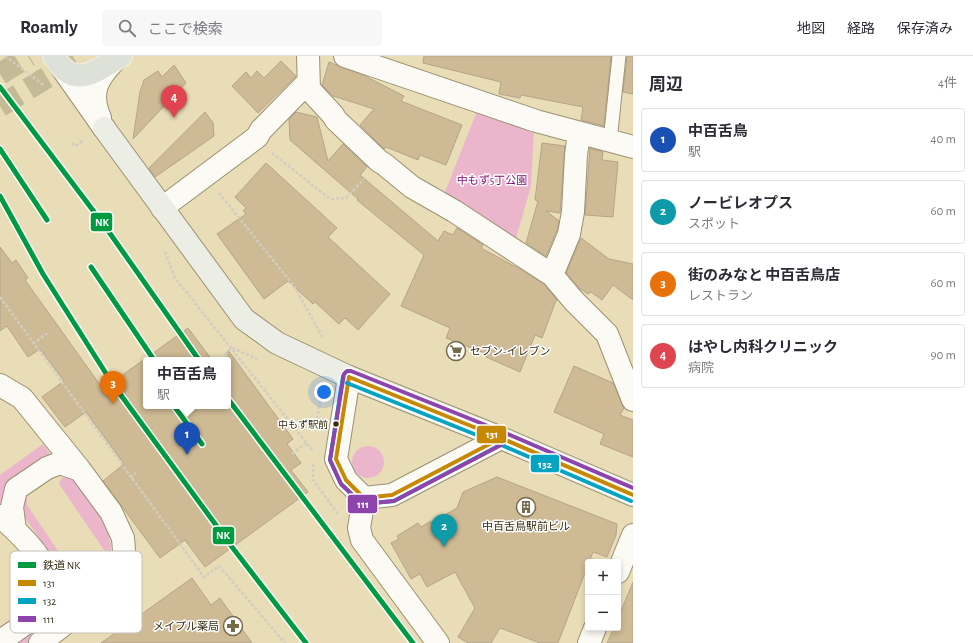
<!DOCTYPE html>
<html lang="ja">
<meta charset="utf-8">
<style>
body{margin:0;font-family:"Alegreya Sans","Noto Sans JP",sans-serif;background:#f7f7f7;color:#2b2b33}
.controls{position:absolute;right:12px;bottom:12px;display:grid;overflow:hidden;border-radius:4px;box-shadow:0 2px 6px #0003}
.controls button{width:36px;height:36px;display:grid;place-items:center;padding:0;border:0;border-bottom:1px solid #e1e1e2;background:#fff;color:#2b2b33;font:20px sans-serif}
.you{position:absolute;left:324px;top:336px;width:14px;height:14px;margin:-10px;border:3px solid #fff;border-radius:50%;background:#1a73e8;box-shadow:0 0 0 6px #1a73e833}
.badge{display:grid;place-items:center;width:26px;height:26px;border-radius:50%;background:#d93025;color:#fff;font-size:13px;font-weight:700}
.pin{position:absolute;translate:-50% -33px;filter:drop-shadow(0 1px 2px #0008)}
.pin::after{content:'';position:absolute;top:21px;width:14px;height:12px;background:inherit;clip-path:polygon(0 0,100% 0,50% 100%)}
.popup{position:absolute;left:143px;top:301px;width:88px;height:52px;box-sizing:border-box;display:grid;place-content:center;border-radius:4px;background:#fff;filter:drop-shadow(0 1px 3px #0005);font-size:13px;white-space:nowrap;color:#7c7c81}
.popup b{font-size:15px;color:#2b2b33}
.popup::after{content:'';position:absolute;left:50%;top:100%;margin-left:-8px;border:8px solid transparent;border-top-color:#fff}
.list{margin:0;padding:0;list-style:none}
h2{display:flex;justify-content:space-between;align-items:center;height:52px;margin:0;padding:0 16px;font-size:17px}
h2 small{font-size:13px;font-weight:400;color:#7c7c81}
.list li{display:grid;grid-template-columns:26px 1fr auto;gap:12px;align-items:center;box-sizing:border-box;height:64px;margin:0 8px 8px;padding:0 8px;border:1px solid #e1e1e2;border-radius:4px}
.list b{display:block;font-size:15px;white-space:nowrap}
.list p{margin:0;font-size:13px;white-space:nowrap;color:#7c7c81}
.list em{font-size:13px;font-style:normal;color:#7c7c81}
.icon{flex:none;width:22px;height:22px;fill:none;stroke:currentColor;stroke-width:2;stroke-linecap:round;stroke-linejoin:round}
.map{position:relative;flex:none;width:633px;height:587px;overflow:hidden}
header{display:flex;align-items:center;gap:24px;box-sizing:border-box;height:56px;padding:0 20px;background:#fff;border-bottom:1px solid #e1e1e2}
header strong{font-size:19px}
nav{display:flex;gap:22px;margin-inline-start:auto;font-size:14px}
.search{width:280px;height:36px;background:#f7f7f7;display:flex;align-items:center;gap:10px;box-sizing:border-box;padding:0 14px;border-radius:4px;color:#7c7c81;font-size:15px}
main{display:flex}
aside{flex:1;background:#fff}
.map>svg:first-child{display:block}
.green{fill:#ebb5cc}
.building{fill:#ceba94;stroke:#b4a58a}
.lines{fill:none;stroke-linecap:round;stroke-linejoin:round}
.primary-tunnel{stroke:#c5ba96;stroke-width:22;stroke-dasharray:22 11;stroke-linecap:butt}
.lane-casing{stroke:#9a9173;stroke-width:15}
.street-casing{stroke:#9a9173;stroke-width:24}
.secondary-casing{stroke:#9a9173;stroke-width:24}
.primary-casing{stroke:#f5f0df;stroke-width:24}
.path{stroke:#d1cdc1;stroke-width:2.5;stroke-dasharray:3 2;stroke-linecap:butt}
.lane{stroke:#fcfaf4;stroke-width:13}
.street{stroke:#fcfaf4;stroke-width:22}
.secondary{stroke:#eceee6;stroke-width:22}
.primary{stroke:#dee1d8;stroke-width:22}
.bus-1-casing{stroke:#fff;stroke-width:7}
.bus-2-casing{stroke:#fff;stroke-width:7}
.bus-3-casing{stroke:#fff;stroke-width:7}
.bus-1{stroke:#c78804;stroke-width:4}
.bus-2{stroke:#03a3c4;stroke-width:4}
.bus-3{stroke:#8e44ad;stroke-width:4}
.rail-1-casing{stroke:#fff;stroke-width:8}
.rail-1{stroke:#009a41;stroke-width:5}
.bus-dot{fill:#362d10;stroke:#fff;stroke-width:1.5}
.labels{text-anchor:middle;stroke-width:3;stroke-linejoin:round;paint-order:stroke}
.bus-label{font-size:10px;fill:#362d10;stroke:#fff;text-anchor:end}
.park-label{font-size:11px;fill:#7d0b73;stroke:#fff}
.poi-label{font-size:11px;fill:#362d10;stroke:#fff;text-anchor:start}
.key{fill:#fff;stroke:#c3c0b7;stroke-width:1}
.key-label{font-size:11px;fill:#362d10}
.line-badge{stroke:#fff;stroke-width:1.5}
.badge-label{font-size:11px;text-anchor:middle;font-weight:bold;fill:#fff}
</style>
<header>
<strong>Roamly</strong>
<div class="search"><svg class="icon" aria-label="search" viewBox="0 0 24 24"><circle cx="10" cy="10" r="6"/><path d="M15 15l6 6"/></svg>ここで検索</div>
<nav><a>地図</a><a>経路</a><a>保存済み</a></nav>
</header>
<main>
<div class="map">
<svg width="633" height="587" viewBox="0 0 633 587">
<rect width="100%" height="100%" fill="#e9ddb7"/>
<path class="green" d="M477 55 534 74 531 130 516 182 443 141Z
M43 388 52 401 2 450 0 446V419Z
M352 406a16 16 0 1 1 32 0a16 16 0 1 1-32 0Z
M67 419 75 421C88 441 112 471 111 495L106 497 59 428 61 423Z
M30 435 27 441V449L84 533 93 535 94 538 29 587H17L39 569 50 557 55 543 57 524 54 503 19 453V443Z"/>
<path class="building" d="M424 0H611L604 70 581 64 583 51 521 39 520 42 499 38 501 26 423 7Z
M627 0H633V38L623 36Z
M281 5 296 20 258 57 232 30 246 16 251 22 257 15 264 22Z
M329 6 365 20 404 40 401 45 462 69 446 109 420 99 418 104 386 91 384 93 360 69 374 53 333 40 322 29Z
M174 9 186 27 133 83 140 36 144 24 158 15 162 21Z
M205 56 213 67 214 80 155 121 149 112Z
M296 56 317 61 328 105 343 88 367 111 360 119 438 185 444 175 453 179 457 172 483 189 481 192 518 212 544 228 557 244 555 247 542 282 535 279 520 316 486 301 487 298 446 282 450 272 401 250 424 199 357 144 358 143 290 84 289 63Z
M542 87 565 90 560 157 546 155 559 165 557 174 546 200 526 187 538 145 535 144Z
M590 92 603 96 602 104 618 106 613 161 585 159Z
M266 107 337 172 328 181 390 238 358 274 345 262 339 268 315 246 313 248 288 225 264 243 217 178 246 158 243 155 246 152 235 141Z
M581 182 609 203 633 208V244L613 229 602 244 591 236 588 238 579 232 566 217Z
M0 191 12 207 16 204 28 222 25 224 103 333 188 272 212 304H146V350H228V294L293 383 287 388 301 407 291 414 308 436 205 511 185 484 160 502 103 425 124 408 86 356 65 371 42 341 64 325 40 293 28 301 7 270 0 275Z
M574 310 613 327 624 352 620 359 633 364V401L600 388 604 378 554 356Z
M497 421 617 468 616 479 607 501 593 496 558 587H540L500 572 491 587H468L458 581 475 552 455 516 427 531 420 518 411 523 391 487 399 483 397 480 418 467 421 471 431 465V467L457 452 463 436Z
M192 522 211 549 220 542 252 587H101Z
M633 526V587H607L614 572H618V562Z"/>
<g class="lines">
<path class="primary-tunnel" d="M0 18 29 0
M0 50 82 0"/>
<g class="lane-casing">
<path id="lane" d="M610 85 619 0"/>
</g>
<g class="street-casing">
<path id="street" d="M308 0 309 33 333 59 336 64 379 105 384 108 412 131 454 155 552 219 574 245 607 278 633 344
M345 0 536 65 633 91
M57 5 104 72
M100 62C89 36 97 23 115 4
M162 152 257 81 261 74 308 26
M552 219 569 178 573 156 576 99 579 77
M349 321 336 403 346 424 364 442 392 439 501 382
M0 329 22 342 80 414 111 456 123 482 125 507 111 532 40 587
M364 442 359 472 362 484 438 587
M0 460C13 472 28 485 38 500 49 518 44 546 32 561 26 569 9 579 0 585
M15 474 12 451 16 433 47 412 60 407 80 414
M618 516 633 479
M589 587 595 572"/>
</g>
<g class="secondary-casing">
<path id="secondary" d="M104 72 244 263 277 287 349 321 501 382 633 439"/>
</g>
<g class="primary-casing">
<path id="primary" d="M54 0C73 35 96 15 121 0"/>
</g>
<path class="path" d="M5 0 45 30
M72 87 75 90 84 84
M272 97 330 143 346 142 364 123
M219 137 294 230 323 282
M165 196 175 222 313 395
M0 241 204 521 219 510 285 587
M33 288 46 278 48 280
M227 302 224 299 232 292 258 303
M317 363 322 333
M292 398 307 386
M313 408V424L338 458
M131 422 136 417"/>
<use href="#lane" class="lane"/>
<use href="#street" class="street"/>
<use href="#secondary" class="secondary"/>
<use href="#primary" class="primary"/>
<g class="bus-1-casing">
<path id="bus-1" d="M349 321 501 382 633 439
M349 321 336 403 346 424 364 442 392 439 501 382"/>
</g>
<g class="bus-2-casing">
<path id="bus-2" d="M343 320 330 404 341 428 362 448 394 445 504 387
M347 327 499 388 631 445"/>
</g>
<g class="bus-3-casing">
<path id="bus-3" d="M501 389 394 445 362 448 341 428 330 404 344 318 347 315H351L503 376 633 432"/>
</g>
<use href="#bus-1" class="bus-1"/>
<use href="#bus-2" class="bus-2"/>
<use href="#bus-3" class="bus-3"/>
<g class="rail-1-casing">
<path id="rail-1" d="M0 31 104 169 199 304
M0 93 47 164
M0 140 43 218 112 327 232 491 306 587
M91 211 154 304
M228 343 413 587
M174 350 202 388"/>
</g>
<use href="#rail-1" class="rail-1"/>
</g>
<defs>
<g id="supermarket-ring" transform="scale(1)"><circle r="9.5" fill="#fff" stroke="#756b4a" stroke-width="1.5"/><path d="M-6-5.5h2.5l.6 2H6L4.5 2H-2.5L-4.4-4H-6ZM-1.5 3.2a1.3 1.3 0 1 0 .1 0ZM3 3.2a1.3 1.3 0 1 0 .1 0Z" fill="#756b4a"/></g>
<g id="building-ring" transform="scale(1)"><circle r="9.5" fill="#fff" stroke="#756b4a" stroke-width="1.5"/><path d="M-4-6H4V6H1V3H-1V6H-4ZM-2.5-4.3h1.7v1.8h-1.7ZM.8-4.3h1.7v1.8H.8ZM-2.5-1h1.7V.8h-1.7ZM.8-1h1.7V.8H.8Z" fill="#756b4a"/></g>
<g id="pharmacy-ring" transform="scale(1)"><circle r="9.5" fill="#fff" stroke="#756b4a" stroke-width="1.5"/><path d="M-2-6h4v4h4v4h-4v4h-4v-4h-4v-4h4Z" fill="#756b4a"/></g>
</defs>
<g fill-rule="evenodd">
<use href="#supermarket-ring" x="456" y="295"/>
<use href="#building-ring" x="526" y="451"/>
<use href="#pharmacy-ring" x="233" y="570"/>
</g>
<circle class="bus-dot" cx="336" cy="368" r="3.5"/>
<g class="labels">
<g class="bus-label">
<text x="328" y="372">中もず駅前</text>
</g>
<g class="park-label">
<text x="492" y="128">中もず5丁公園</text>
</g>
<g class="poi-label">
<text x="470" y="299">セブン-イレブン</text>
<text x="526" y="474" text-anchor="middle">中百舌鳥駅前ビル</text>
<text x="219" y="574" text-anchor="end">メイプル薬局</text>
</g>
</g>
<rect x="10" y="495" width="132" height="82" rx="6" class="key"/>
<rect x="18" y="506" width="18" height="6" fill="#009a41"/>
<rect x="18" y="524" width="18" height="6" fill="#c78804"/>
<rect x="18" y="542" width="18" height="6" fill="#03a3c4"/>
<rect x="18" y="560" width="18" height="6" fill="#8e44ad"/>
<g class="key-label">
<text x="43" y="513">鉄道 NK</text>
<text x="43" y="531">131</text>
<text x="43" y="549">132</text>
<text x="43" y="567">111</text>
</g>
<g class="line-badge">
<rect x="90" y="156" width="23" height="20" rx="4" fill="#009a41"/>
<rect x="476" y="369" width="31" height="19" rx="4" fill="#c78804"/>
<rect x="530" y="398" width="30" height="19" rx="4" fill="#03a3c4"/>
<rect x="347" y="438" width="31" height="20" rx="4" fill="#8e44ad"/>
<rect x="212" y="470" width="23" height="19" rx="4" fill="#009a41"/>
</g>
<g class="badge-label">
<text x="102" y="170">NK</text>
<text x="492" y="382">131</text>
<text x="545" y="412">132</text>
<text x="363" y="452">111</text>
<text x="223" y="483">NK</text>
</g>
</svg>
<div class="controls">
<button>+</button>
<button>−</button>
</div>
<div class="you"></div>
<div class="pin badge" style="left:187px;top:399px;background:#1a4fb4">1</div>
<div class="popup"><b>中百舌鳥</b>駅</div>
<div class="pin badge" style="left:444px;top:491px;background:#0f9aa8">2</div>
<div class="pin badge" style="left:113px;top:348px;background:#e8710a">3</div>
<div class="pin badge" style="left:174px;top:62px;background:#e0444e">4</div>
</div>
<aside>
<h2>周辺<small>4件</small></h2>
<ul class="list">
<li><span class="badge" style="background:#1a4fb4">1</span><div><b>中百舌鳥</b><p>駅</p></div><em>40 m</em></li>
<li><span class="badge" style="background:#0f9aa8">2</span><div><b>ノービレオプス</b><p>スポット</p></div><em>60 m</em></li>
<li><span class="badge" style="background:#e8710a">3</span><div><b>街のみなと 中百舌鳥店</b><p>レストラン</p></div><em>60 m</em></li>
<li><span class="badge" style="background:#e0444e">4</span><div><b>はやし内科クリニック</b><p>病院</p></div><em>90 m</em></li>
</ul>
</aside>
</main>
